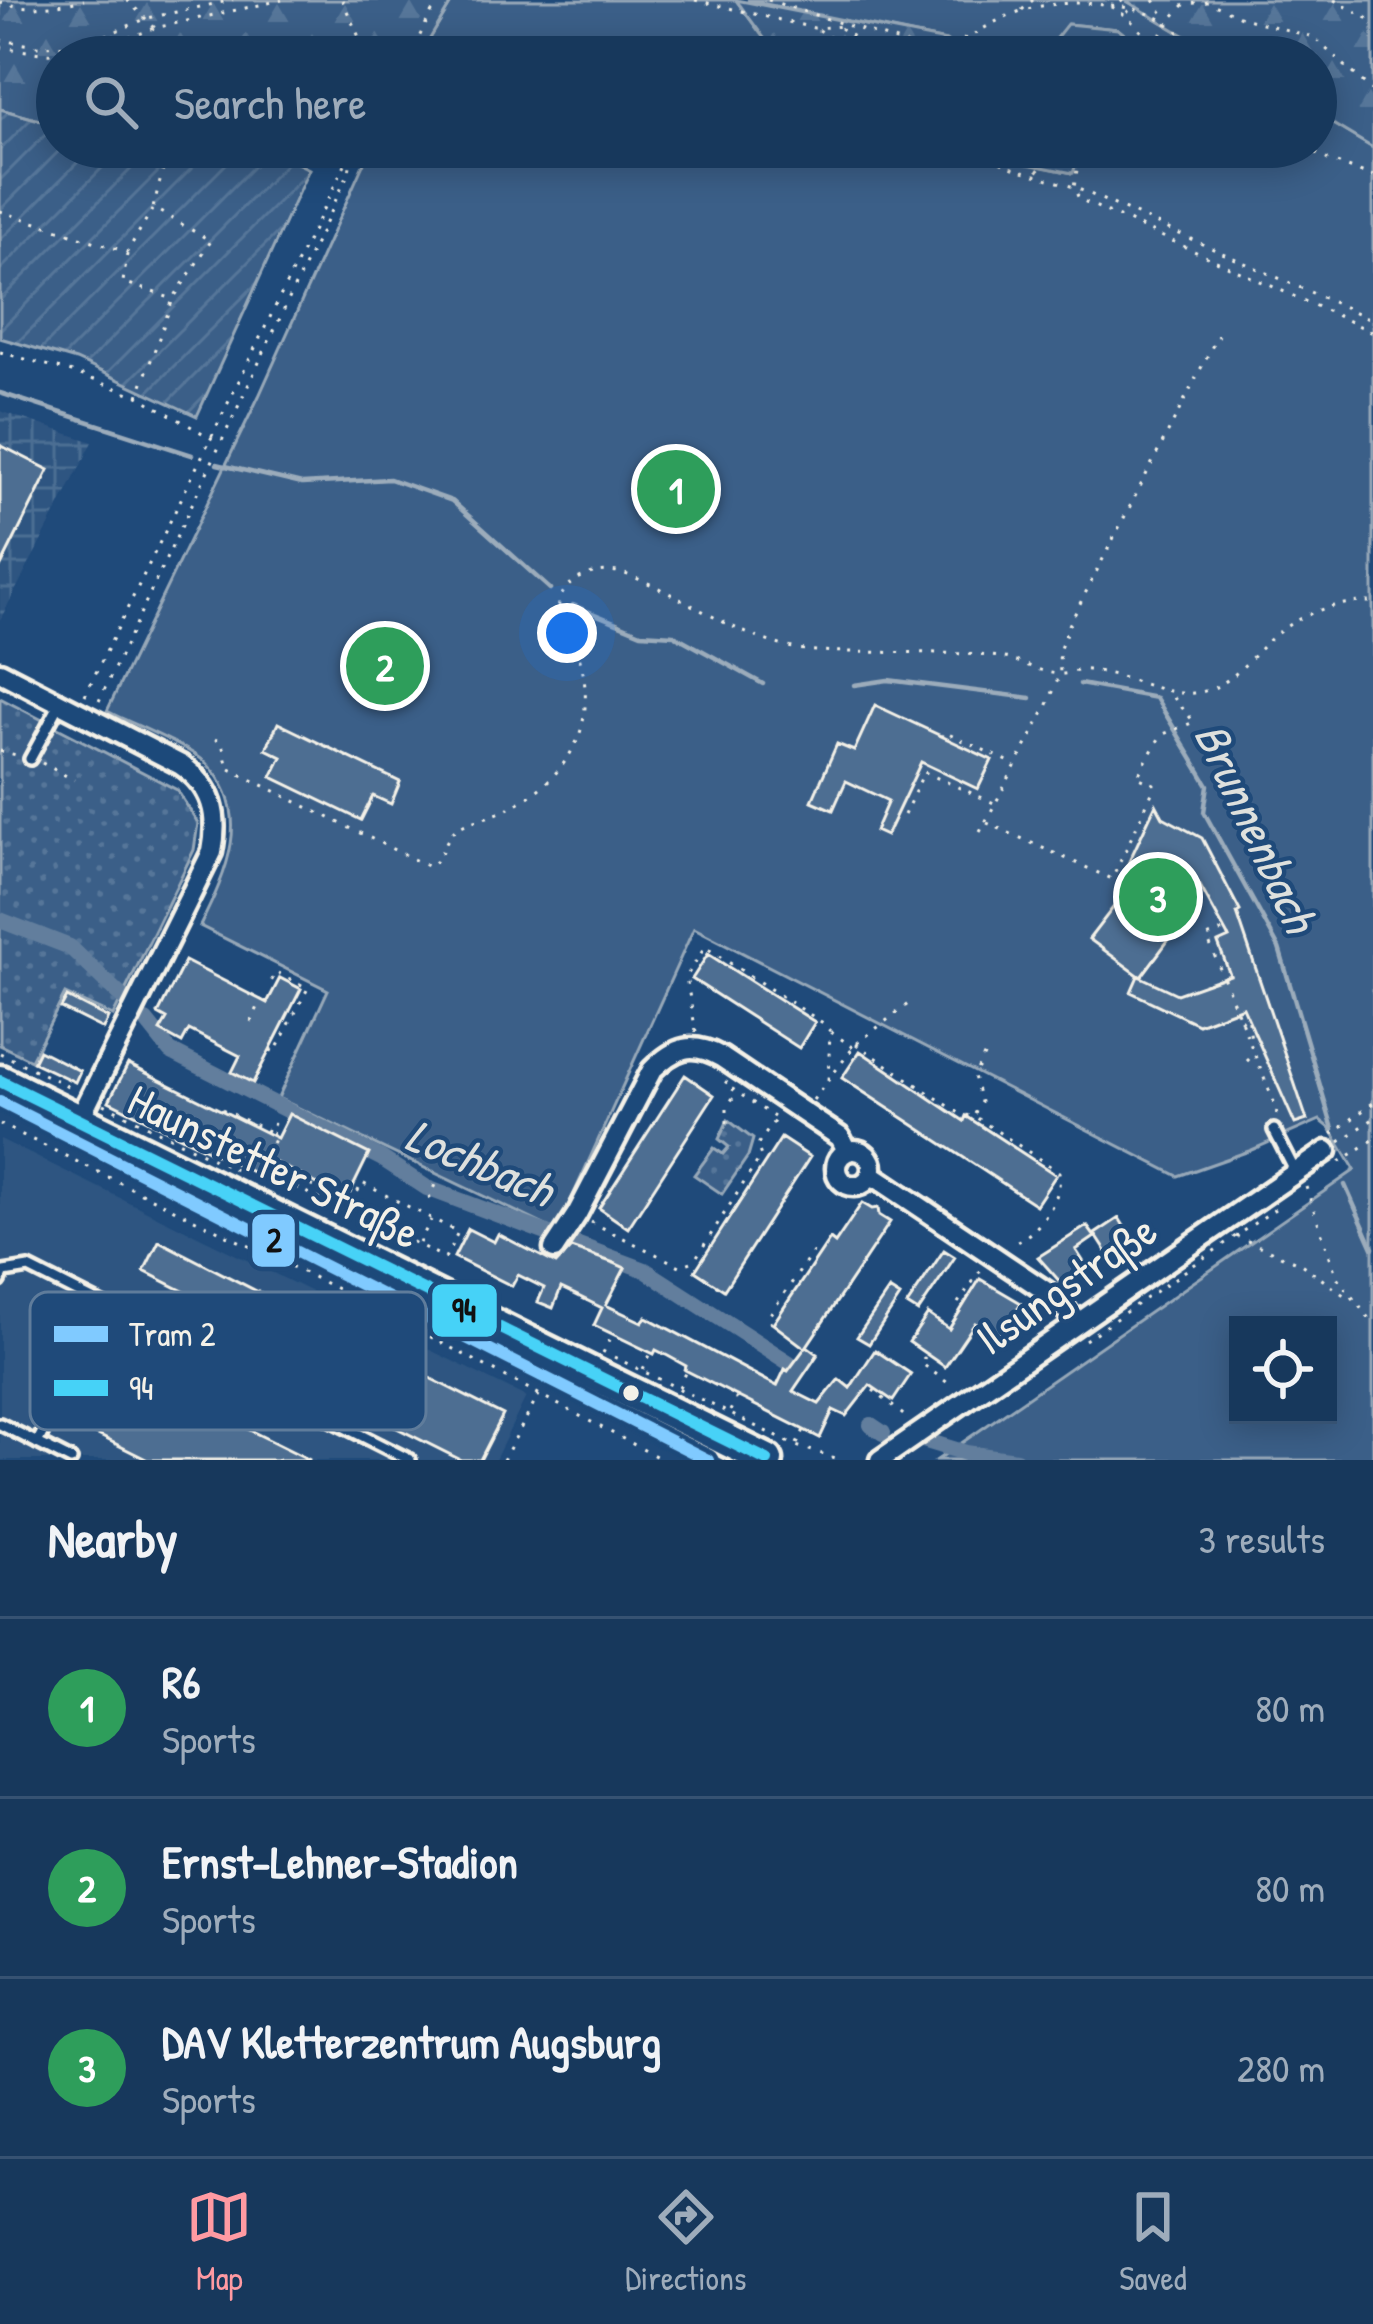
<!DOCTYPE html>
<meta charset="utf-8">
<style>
body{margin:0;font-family:"Patrick Hand",sans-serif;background:#244365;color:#f1f3f6}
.controls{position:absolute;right:36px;bottom:36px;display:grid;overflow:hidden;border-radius:0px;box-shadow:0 6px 30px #0003}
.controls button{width:108px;height:108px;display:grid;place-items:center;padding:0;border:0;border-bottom:3px solid #365272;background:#17385c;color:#f1f3f6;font:60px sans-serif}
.you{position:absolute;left:567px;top:633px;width:42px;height:42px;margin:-30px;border:9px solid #fff;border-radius:50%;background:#1a73e8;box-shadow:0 0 0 18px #1a73e833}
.badge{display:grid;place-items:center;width:78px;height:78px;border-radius:50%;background:#ff9aa2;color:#fff;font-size:39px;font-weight:700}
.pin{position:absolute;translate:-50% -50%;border:6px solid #fff;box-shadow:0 3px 12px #0006}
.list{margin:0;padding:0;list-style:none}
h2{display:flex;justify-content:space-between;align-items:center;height:156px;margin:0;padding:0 48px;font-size:51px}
h2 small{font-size:39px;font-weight:400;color:#9eacbb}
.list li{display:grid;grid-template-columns:78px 1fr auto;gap:36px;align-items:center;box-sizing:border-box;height:180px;padding:0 48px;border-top:3px solid #365272}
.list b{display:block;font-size:45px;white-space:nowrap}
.list p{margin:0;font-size:39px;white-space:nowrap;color:#9eacbb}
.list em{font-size:39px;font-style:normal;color:#9eacbb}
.icon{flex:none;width:66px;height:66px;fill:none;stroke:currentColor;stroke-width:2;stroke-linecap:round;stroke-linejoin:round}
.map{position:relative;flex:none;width:1373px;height:1460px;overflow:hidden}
.search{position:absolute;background:#17385c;box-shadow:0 6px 30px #0003;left:36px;right:36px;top:36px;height:132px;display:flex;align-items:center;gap:30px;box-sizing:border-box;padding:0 42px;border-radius:66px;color:#9eacbb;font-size:45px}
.sheet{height:696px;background:#17385c}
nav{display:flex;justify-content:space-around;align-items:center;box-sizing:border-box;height:168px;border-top:3px solid #365272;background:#17385c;font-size:33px;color:#9eacbb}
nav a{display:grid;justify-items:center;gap:6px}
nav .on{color:#ff9aa2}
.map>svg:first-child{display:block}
.built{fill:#2d5581}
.industrial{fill:url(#industrial-grid)}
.grass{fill:#3a5f88;stroke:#97a8b8;stroke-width:3;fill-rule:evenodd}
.forest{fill:url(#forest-firs);stroke:#97a8b8;stroke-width:3}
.park{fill:url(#park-dots);stroke:#97a8b8;stroke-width:3}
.garden{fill:url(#garden-furrows);stroke:#97a8b8;stroke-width:3}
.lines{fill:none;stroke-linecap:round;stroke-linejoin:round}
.stream{stroke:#9cacbb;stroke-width:4.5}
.canal{stroke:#627e9d;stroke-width:16}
.building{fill:#4d6e92;stroke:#f4f1e8;stroke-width:3;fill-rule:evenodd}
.lane-casing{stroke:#f4f1e8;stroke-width:18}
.street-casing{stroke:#f4f1e8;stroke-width:27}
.primary-casing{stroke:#f4f1e8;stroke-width:39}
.path{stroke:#f4f1e8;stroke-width:3;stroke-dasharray:3 9;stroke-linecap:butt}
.lane{stroke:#1f4a7a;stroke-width:9}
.street{stroke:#1f4a7a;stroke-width:18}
.primary{stroke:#1f4a7a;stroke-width:30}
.bus-1-casing{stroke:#1f4a7a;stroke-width:21}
.bus-1{stroke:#46d2f7;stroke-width:12}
.tram-1-casing{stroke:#1f4a7a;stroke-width:21}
.tram-1{stroke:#80caff;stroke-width:12}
.bus-dot{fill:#f4f1e8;stroke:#1f4a7a;stroke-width:4.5}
.labels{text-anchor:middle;stroke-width:9;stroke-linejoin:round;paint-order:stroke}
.street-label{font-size:45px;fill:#f4f1e8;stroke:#1f4a7a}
.water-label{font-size:48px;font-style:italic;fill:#dee0dd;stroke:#1f4a7a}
.key{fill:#1f4a7a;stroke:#5f7c9b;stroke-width:3}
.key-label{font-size:33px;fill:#f4f1e8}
.line-badge{stroke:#1f4a7a;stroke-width:4.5}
.pale-badge-label{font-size:33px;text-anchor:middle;font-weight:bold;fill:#111}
</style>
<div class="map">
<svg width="1373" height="1460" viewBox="0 0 1373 1460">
<defs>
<pattern id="industrial-grid" width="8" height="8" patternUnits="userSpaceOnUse" patternTransform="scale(3)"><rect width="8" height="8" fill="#2d5581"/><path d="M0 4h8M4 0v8" fill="none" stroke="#4c6e93"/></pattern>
<pattern id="forest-firs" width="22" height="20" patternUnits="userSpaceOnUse" patternTransform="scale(3)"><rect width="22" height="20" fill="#3a5f88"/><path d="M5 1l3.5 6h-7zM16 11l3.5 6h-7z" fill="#577699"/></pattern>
<pattern id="park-dots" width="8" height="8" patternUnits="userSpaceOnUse" patternTransform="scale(3)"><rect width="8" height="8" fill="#3a5f88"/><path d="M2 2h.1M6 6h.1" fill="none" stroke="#577699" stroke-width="1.8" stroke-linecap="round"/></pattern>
<pattern id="garden-furrows" width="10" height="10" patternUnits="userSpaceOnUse" patternTransform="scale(3)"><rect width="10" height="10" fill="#3a5f88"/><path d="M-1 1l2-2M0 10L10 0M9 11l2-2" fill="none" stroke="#577699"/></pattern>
</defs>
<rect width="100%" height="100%" fill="#1f4a7a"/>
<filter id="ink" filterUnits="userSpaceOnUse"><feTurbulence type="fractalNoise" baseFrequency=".00833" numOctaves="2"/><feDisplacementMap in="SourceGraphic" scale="24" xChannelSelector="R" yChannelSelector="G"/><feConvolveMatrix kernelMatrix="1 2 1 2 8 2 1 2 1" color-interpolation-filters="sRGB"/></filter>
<g filter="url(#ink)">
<path class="built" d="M0 1139 526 1397 495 1460H0Z"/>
<path class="industrial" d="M0 411 93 442 0 620Z"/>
<path class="grass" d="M453 0H736L778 57H419Z
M747 0H1125L1221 57H1151L1118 29 1068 24 1041 57H964L945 41Z
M1316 114 1373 148V1460H937L1355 1170 1330 1128 1320 1120 1249 1151 1178 1176 694 928 557 1231 278 1098 328 990 200 926C226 874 255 812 206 763 190 747 130 723 107 711L259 396 371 147H980L1016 161 1072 173 1082 147H1316ZM1238 1325H1328V1415H1238Z"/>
<path class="forest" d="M0 0H453L419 57H57V125L0 109Z
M736 0 946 41 964 57H778Z
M1125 0H1373V148L1316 114V57H1221Z
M1067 24 1118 29 1152 56 1041 57Z
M980 147H1082L1073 173 1022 163Z"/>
<path class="park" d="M0 698 177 790 198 823 194 850 113 1016 65 994 31 1060 0 1045Z
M728 1120 753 1139 748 1156 722 1194 694 1175 714 1148 723 1154 729 1147 719 1139Z"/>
<path class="garden" d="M0 109 57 125V147H135L188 162 195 147H264L309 169 197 416 76 360 0 338Z"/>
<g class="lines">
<path class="stream" d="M0 393 192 455
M217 464 302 484 390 479 452 501 550 589
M573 605 641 633 674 635 763 684
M1080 684 1156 698 1208 785 1204 812 1279 948 1333 1129
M854 685 888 680 1031 698
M1345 1185 1373 1248"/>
<path class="canal" d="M0 920 70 947 122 997
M146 1021 170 1051 381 1158 427 1188 645 1270 791 1364
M871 1425 883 1433
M923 1440 966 1453 1016 1460"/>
</g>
<path class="building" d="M0 445 49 470 0 568Z
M875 705 992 760 978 789 921 762 886 836 875 831 888 801 846 781 833 810 812 801 837 744 854 751Z
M278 723 400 782 391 804 373 796 361 820 272 777 282 757 266 749Z
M1156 804 1163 817 1202 838 1240 911 1237 913 1307 1120 1295 1124 1243 1007 1198 1024 1131 992 1138 976 1141 977 1089 939 1146 865 1125 870ZM1199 884 1229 938 1218 943 1230 975 1177 994 1141 977 1185 918Z
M708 954 815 1022 799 1048 692 979Z
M185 961 267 1003 280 978 301 989 253 1083 232 1072 240 1056 189 1030 182 1043 160 1031 167 1019 158 1014Z
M67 997 108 1018 103 1029 61 1008Z
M39 1050 80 1071 75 1082 33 1062Z
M860 1051 964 1121 966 1116 1056 1175 1036 1205 842 1078Z
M128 1064 277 1138 289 1114 369 1154 347 1199 264 1157 256 1174 109 1101Z
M685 1075 714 1095 628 1228 599 1208Z
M781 1138 810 1157 724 1290 695 1271Z
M862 1203 872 1209 878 1208 879 1215 890 1222 807 1346 818 1354 793 1391 819 1404 839 1379 850 1388 875 1350 911 1374 893 1401 870 1385 846 1416 833 1410 820 1438 685 1370 686 1366 668 1356 656 1350 654 1354 594 1325 602 1308 576 1295 561 1288 553 1308 538 1302 544 1288 518 1275 512 1286 454 1257 468 1229 494 1242 498 1234 556 1264 571 1248 614 1263 625 1268 606 1305 642 1322 646 1317 777 1386 785 1369 788 1371 805 1348 773 1324 830 1239 835 1243Z
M1119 1218 1134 1242 1115 1255 1112 1251 1108 1254 1095 1234Z
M1087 1226 1095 1237 1076 1250 1087 1267 1062 1284 1038 1257Z
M159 1241 268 1297 253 1325 207 1302 198 1320 181 1311 189 1294 144 1271Z
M944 1250 955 1257 918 1312 907 1305Z
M980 1279 1021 1303 998 1337 975 1323 945 1367 909 1342 928 1314 949 1329Z
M889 1290 900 1297 869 1344 857 1337Z
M382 1354 503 1415 480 1460H461L355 1407Z
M100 1356 310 1460H148L68 1420Z"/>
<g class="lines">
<g class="lane-casing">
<path id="lane" d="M30 759 61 702
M1274 1130 1295 1171
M0 1281 4 1272 29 1268 410 1460
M0 1424 71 1460
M37 1443 88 1346 60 1331"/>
</g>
<g class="street-casing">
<path id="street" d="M0 672 181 765C213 787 219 815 212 852L79 1120
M836 1168a18 18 0 1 1 36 0a18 18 0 1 1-36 0Z
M871 1174 1059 1300 1076 1324
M554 1249 577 1214 652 1070C675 1047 692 1041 721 1057L840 1137 847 1151
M880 1460 1327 1151"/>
</g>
<g class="primary-casing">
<path id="primary" d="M0 1081 767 1460"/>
</g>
<path class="path" d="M127 0 155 28 163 57
M342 0 360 39 363 57
M695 0 814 28 845 26
M768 0 918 48C965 50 980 24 1021 11 1044 3 1090 0 1112 7 1134 19 1148 41 1166 57
M1121 0 1133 20
M1154 0 1167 20
M1334 0 1373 21
M0 2C27 11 57 6 84 0
M1111 5C1163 13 1169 23 1206 57
M1022 10 1033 0
M840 28 883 57
M818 30 862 57
M0 40 38 46 82 45 148 18 233 0
M857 43 865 57
M0 47 40 53 85 54 155 28 282 0
M409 57 438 0
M1150 57 1168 22 1185 4 1208 2 1243 18 1313 37 1373 91
M968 147 1010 167 1074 187 1373 320
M1009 147 1043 174
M1081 147 1074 187 1079 199 1373 332
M1305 147 1328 160 1373 176
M0 211 127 252 152 210
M127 254 123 282 173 299
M0 352 72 372 138 396 218 442
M138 396 173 299 211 241 153 208 169 147
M85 695 350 154
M99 701 349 172 353 147
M942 737 944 732 1014 764
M215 739 222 743 228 768 429 867C443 858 443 842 454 831 465 822 483 819 496 814 530 800 560 776 576 743 591 711 587 668 571 637 567 629 561 622 559 613 557 600 563 590 573 582 587 572 608 568 625 574 690 596 746 648 818 651 879 654 939 650 1000 657 1020 660 1041 674 1061 674 1070 674 1078 669 1088 670 1122 673 1165 696 1193 693 1230 690 1247 659 1273 637 1300 613 1337 601 1373 602
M0 751 16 755
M42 763 74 780
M904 815 924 772 994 803
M987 823 1112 879 1152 793 1154 784 1137 777 1161 735 1194 722 1170 693
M980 832 1047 707 1060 674 1059 651 1069 625 1218 335
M1229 938 1225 930 1207 937 1277 1110 1276 1116
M1240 1021 1247 1017 1251 1038 1247 1039
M251 1022 262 999
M696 1032 686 977 705 947 823 1023 830 1031 828 1081
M831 1032 853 1047
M856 1044 962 1115 974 1116 1059 1172C1064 1197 1037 1237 1011 1243
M270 1050 275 1052 308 988 276 972 271 982
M0 1053 74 1089
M1247 1059 1255 1067
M727 1081 725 1084 774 1117
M813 1100 856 1044 912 1001
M104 1104 240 1172
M222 1109 270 1132 278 1115
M975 1114 981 1102 974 1076 987 1050
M727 1123V1106L736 1094
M0 1124 376 1308 663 1460
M1332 1134 1373 1103
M1340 1142 1373 1119
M267 1154 276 1135 271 1133
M264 1162 260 1169 347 1213 351 1205 264 1162 265 1155
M1340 1162 1373 1140
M1306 1187 1337 1277 1373 1324
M429 1199 436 1182
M348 1210 445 1258 458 1232 362 1183 351 1205
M591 1222 680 1266 694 1261 761 1156 757 1146 777 1117
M1236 1236 1301 1264 1348 1298
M419 1243 431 1220
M958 1303 981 1270
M771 1324 768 1317 813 1252
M1085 1340 1275 1209
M603 1353 613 1334
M614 1357 796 1446 842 1460
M925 1357 921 1363 952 1386
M643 1369 653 1349
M679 1387 689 1367
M873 1390 907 1418
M730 1411 737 1397
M797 1444 804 1430
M503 1460 539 1395"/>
<use href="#lane" class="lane"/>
<use href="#street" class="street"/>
<use href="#primary" class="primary"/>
<g class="bus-1-casing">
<path id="bus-1" d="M0 1081 767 1460"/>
</g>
<use href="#bus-1" class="bus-1"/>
<g class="tram-1-casing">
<path id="tram-1" d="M0 1102 708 1460"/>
</g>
<use href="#tram-1" class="tram-1"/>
</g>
</g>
<circle class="bus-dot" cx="631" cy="1393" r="10"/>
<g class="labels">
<g class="street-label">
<text transform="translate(274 1166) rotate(26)" y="16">Haunstetter Straße</text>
<text transform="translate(1066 1284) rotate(-35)" y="16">Ilsungstraße</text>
</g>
<g class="water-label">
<text transform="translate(1256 827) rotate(65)" y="17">Brunnenbach</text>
<text transform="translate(480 1162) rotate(23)" y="17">Lochbach</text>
</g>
</g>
<rect x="30" y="1292" width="396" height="138" rx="18" class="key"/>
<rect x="54" y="1326" width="54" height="16" fill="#80caff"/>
<rect x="54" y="1380" width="54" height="16" fill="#46d2f7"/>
<g class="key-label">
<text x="129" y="1346">Tram 2</text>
<text x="129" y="1400">94</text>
</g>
<g class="line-badge">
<rect x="250" y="1212" width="47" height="57" rx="12" fill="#80caff"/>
<rect x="430" y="1282" width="69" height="57" rx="12" fill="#46d2f7"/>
</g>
<g class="pale-badge-label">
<text x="274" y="1252">2</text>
<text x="464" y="1322">94</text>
</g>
</svg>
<div class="controls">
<button><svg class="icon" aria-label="locate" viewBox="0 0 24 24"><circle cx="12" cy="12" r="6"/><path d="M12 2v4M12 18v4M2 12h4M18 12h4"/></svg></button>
</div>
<div class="you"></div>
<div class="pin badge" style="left:676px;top:489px;background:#2e9e5b">1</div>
<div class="pin badge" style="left:385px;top:666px;background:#2e9e5b">2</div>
<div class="pin badge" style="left:1158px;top:897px;background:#2e9e5b">3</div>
<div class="search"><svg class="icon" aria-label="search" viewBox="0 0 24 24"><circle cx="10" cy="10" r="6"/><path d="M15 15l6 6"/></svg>Search here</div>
</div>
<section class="sheet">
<h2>Nearby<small>3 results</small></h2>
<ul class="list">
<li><span class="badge" style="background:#2e9e5b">1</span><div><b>R6</b><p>Sports</p></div><em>80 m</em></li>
<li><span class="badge" style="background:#2e9e5b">2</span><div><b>Ernst-Lehner-Stadion</b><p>Sports</p></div><em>80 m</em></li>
<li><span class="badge" style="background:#2e9e5b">3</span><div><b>DAV Kletterzentrum Augsburg</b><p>Sports</p></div><em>280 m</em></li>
</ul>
</section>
<nav>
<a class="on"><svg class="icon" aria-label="map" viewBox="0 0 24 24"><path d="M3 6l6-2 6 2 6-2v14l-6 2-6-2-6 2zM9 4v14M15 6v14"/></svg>Map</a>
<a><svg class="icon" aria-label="directions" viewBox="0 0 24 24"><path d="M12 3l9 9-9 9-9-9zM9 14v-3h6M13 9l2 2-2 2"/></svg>Directions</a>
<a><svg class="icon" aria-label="saved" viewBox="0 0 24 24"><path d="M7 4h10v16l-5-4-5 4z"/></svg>Saved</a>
</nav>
